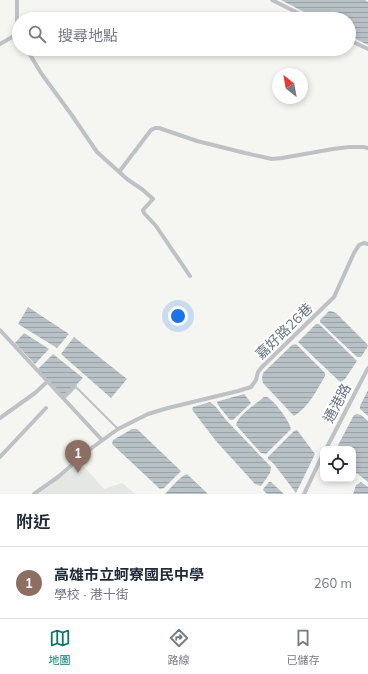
<!DOCTYPE html>
<html lang="zh-TW">
<meta charset="utf-8">
<style>
body{margin:0;font-family:Mulish,"Noto Sans TC",sans-serif;background:#f6f6f7;color:#1f2937}
.controls{position:absolute;right:12px;bottom:12px;display:grid;overflow:hidden;border-radius:8px;box-shadow:0 2px 6px #0003}
.controls button{width:36px;height:36px;display:grid;place-items:center;padding:0;border:0;border-bottom:1px solid #e0e1e3;background:#fff;color:#1f2937;font:20px sans-serif}
.compass{position:absolute;left:272px;top:68px;width:36px;height:36px;border-radius:50%;background:#fff;box-shadow:0 2px 6px #0003;rotate:329deg}
.you{position:absolute;left:178px;top:316px;width:14px;height:14px;margin:-10px;border:3px solid #fff;border-radius:50%;background:#1a73e8;box-shadow:0 0 0 6px #1a73e833}
.badge{display:grid;place-items:center;width:26px;height:26px;border-radius:50%;background:#0f766e;color:#fff;font-size:13px;font-weight:700}
.pin{position:absolute;translate:-50% -33px;filter:drop-shadow(0 1px 2px #0008)}
.pin::after{content:'';position:absolute;top:21px;width:14px;height:12px;background:inherit;clip-path:polygon(0 0,100% 0,50% 100%)}
.list{margin:0;padding:0;list-style:none}
h2{display:flex;justify-content:space-between;align-items:center;height:52px;margin:0;padding:0 16px;font-size:17px}
h2 small{font-size:13px;font-weight:400;color:#747a83}
.list li{display:grid;grid-template-columns:26px 1fr auto;gap:12px;align-items:center;box-sizing:border-box;height:72px;padding:0 16px;border-top:1px solid #e0e1e3}
.list b{display:block;font-size:15px;white-space:nowrap}
.list p{margin:0;font-size:13px;white-space:nowrap;color:#747a83}
.list em{font-size:13px;font-style:normal;color:#747a83}
.icon{flex:none;width:22px;height:22px;fill:none;stroke:currentColor;stroke-width:2;stroke-linecap:round;stroke-linejoin:round}
.map{position:relative;flex:none;width:368px;height:494px;overflow:hidden}
.search{position:absolute;background:#fff;box-shadow:0 2px 6px #0003;left:12px;right:12px;top:12px;height:44px;display:flex;align-items:center;gap:10px;box-sizing:border-box;padding:0 14px;border-radius:22px;color:#747a83;font-size:15px}
.sheet{height:124px;background:#fff}
nav{display:flex;justify-content:space-around;align-items:center;box-sizing:border-box;height:56px;border-top:1px solid #e0e1e3;background:#fff;font-size:11px;color:#747a83}
nav a{display:grid;justify-items:center;gap:2px}
nav .on{color:#0f766e}
.map>svg:first-child{display:block}
.built{fill:#e5e7e5}
.water{fill:url(#water-rules)}
.lines{fill:none;stroke-linecap:round;stroke-linejoin:round}
.lane{stroke:#bfc2c5;stroke-width:2}
.street{stroke:#bfc2c5;stroke-width:4}
.labels{text-anchor:middle;stroke-width:4;stroke-linejoin:round;paint-order:stroke}
.street-label{font-size:14px;fill:#68747f;stroke:#fff}
</style>
<div class="map">
<svg width="368" height="494" viewBox="0 0 368 494">
<defs>
<pattern id="water-rules" width="6" height="5" patternUnits="userSpaceOnUse"><rect width="6" height="5" fill="#b8c1c5"/><path d="M0 2.5h6" fill="none" stroke="#99a1a5"/></pattern>
</defs>
<rect width="100%" height="100%" fill="#f5f5f2"/>
<path class="built" d="M80 462 104 489 122 483 135 494H37L46 489Z"/>
<path class="water" d="M281 0H365L368 2V45L349 36V19H317Z
M28 307 69 334 57 348 18 324Z
M329 311H331L336 313 367 344 368 346 361 357H357L320 322V320Z
M316 324H319L357 361 345 379 341 382 339 381 298 342Z
M24 333 49 349 35 364 15 343Z
M74 337 127 379 111 398 61 354Z
M296 344 325 373V376C316 391 309 407 294 416L263 383 262 378 263 373 290 347 292 345Z
M53 354 83 378 63 398 37 370Z
M368 390V416L360 409V406Z
M244 394 245 395 251 403 233 420H230L218 405 217 402 219 401Z
M264 397C265 397 266 397 267 397 274 400 290 422 291 429L266 454 261 453 236 425C238 415 256 404 264 397Z
M210 402 216 407 226 420 271 467 270 473 261 486 255 484 216 441 193 411 192 409 193 407Z
M357 414 361 415 368 421V482L354 471 353 449H339L337 447 354 415Z
M132 429H137L181 471 164 488 160 489 112 444 113 440Z
M297 430 315 454 296 493 274 464 268 459V457L294 431Z
M187 474 208 494H165C172 487 178 478 187 474Z
M269 482H271L284 494H267L263 490 264 488Z
M361 482 368 487V494H353L356 485Z"/>
<g class="lines">
<path class="lane" d="M75 386 118 429"/>
<path class="street" d="M17 0V22L19 29
M272 0 310 19
M349 40 368 49
M0 44 19 33
M27 49 32 58 41 73 71 114 97 152 127 179 143 190 153 199 143 210 144 213 156 226 190 276
M119 172 151 130 155 128H159L197 141 245 153 272 159 282 158 333 149 349 147H363L368 148
M0 330 102 440
M63 398 75 386
M0 418 35 393 48 381
M326 449 368 368
M0 457 46 408
M34 494 58 477 93 447 118 429 148 414 168 408 238 391 251 387 256 380 258 372 262 367 334 297 354 253 359 245 364 243 368 244
M304 494 323 454"/>
</g>
<g class="labels">
<g class="street-label">
<text transform="translate(284 331) rotate(-44)" y="5">嘉好路26巷</text>
<text transform="translate(337 403) rotate(-62)" y="5">通港路</text>
</g>
</g>
</svg>
<div class="controls">
<button><svg class="icon" aria-label="locate" viewBox="0 0 24 24"><circle cx="12" cy="12" r="6"/><path d="M12 2v4M12 18v4M2 12h4M18 12h4"/></svg></button>
</div>
<svg class="compass" viewBox="-18 -18 36 36"><path d="M0-13l5 13h-10z" fill="#e53935"/><path d="M0 13l5-13h-10z" fill="#747a83"/></svg>
<div class="you"></div>
<div class="pin badge" style="left:78px;top:473px;background:#8d6e63">1</div>
<div class="search"><svg class="icon" aria-label="search" viewBox="0 0 24 24"><circle cx="10" cy="10" r="6"/><path d="M15 15l6 6"/></svg>搜尋地點</div>
</div>
<section class="sheet">
<h2>附近<small></small></h2>
<ul class="list">
<li><span class="badge" style="background:#8d6e63">1</span><div><b>高雄市立蚵寮國民中學</b><p>學校 · 港十街</p></div><em>260 m</em></li>
</ul>
</section>
<nav>
<a class="on"><svg class="icon" aria-label="map" viewBox="0 0 24 24"><path d="M3 6l6-2 6 2 6-2v14l-6 2-6-2-6 2zM9 4v14M15 6v14"/></svg>地圖</a>
<a><svg class="icon" aria-label="directions" viewBox="0 0 24 24"><path d="M12 3l9 9-9 9-9-9zM9 14v-3h6M13 9l2 2-2 2"/></svg>路線</a>
<a><svg class="icon" aria-label="saved" viewBox="0 0 24 24"><path d="M7 4h10v16l-5-4-5 4z"/></svg>已儲存</a>
</nav>
